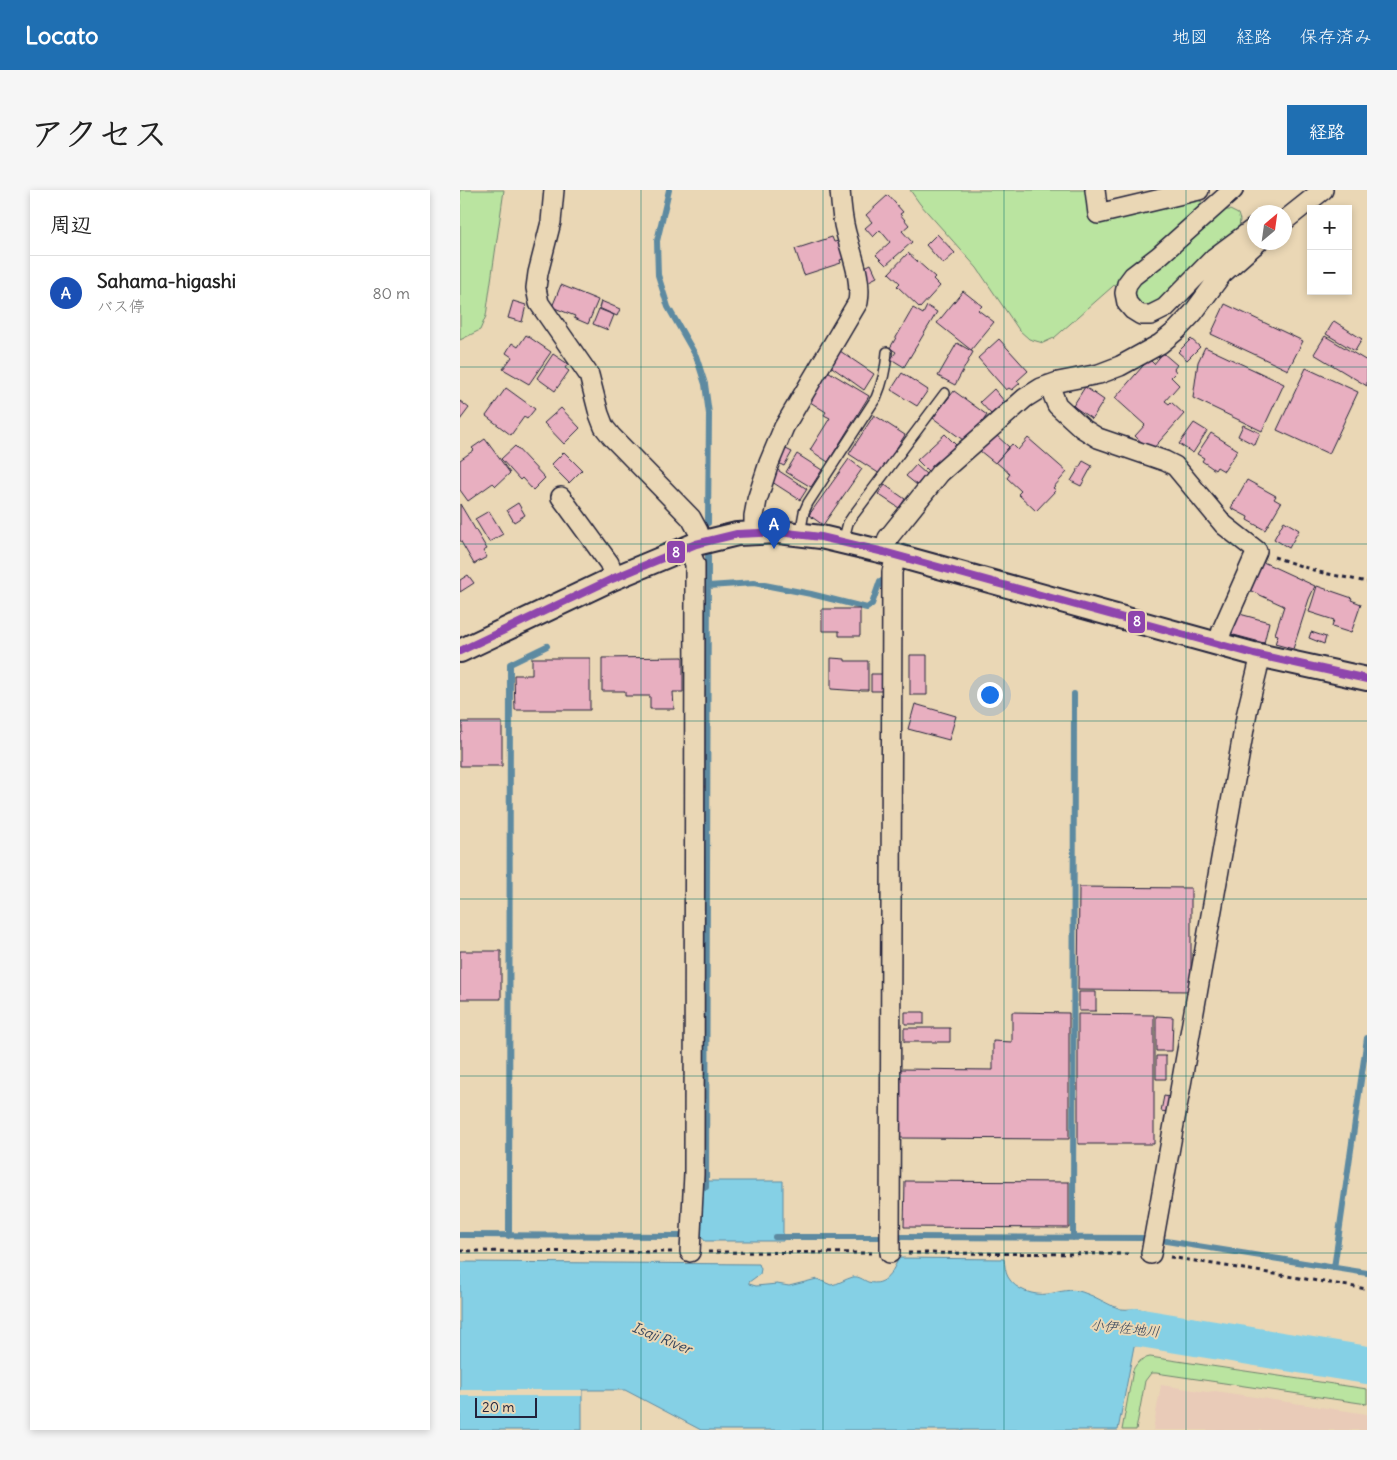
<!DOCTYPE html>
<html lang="ja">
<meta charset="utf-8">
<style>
body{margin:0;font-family:Delius,"Klee One",sans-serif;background:#f6f6f6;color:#222}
.controls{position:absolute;right:15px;top:15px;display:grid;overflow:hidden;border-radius:0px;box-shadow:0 2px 8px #0003}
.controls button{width:45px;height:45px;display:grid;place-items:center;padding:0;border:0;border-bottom:1px solid #e0e0e0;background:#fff;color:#222;font:25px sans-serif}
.compass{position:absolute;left:787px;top:15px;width:45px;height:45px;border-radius:50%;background:#fff;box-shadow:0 2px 8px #0003;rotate:29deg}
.scale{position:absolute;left:15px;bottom:12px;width:62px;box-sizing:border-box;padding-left:5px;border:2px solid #22223b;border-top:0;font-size:14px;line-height:18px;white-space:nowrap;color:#22223b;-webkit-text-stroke:4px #ead7b5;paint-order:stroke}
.you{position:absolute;left:529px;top:504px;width:18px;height:18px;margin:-12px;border:4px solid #fff;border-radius:50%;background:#1a73e8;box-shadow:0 0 0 8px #1a73e833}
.badge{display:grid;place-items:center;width:32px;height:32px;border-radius:50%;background:#1f6fb2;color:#fff;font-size:16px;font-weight:700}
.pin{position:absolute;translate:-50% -41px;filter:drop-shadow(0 1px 2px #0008)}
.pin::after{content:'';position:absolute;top:26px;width:18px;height:15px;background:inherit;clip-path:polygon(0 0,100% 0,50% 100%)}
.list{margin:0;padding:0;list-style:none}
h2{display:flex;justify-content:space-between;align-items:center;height:65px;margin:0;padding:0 20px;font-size:21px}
h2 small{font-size:16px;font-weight:400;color:#767676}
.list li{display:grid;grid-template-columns:32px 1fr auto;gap:15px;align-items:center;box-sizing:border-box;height:75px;padding:0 20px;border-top:1px solid #e0e0e0}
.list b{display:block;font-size:19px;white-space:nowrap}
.list p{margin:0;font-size:16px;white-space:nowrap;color:#767676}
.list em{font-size:16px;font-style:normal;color:#767676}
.map{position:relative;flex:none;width:907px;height:1240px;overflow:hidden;border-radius:0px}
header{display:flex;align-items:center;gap:30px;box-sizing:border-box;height:70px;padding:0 25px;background:#1f6fb2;color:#fff}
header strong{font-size:24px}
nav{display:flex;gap:28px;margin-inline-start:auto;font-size:18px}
.intro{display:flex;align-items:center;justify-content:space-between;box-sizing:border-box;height:120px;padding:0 30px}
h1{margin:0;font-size:35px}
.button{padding:12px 22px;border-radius:0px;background:#1f6fb2;color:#fff;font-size:18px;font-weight:700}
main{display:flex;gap:30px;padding:0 30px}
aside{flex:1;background:#fff;border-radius:0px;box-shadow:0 2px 8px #0003}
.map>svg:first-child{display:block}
.built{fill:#e9cbb8}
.green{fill:#bae4a0;stroke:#6e836e}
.water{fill:#85d0e5;stroke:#5d8aa1}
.pier{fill:#ead7b5}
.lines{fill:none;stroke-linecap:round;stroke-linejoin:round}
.stream{stroke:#5d8aa1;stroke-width:6}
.river{stroke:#85d0e5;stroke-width:38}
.building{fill:#e8afc0;stroke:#22223b}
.service-casing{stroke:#22223b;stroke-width:12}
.minor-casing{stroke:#22223b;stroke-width:22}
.tertiary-casing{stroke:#22223b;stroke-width:26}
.path{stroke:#22223b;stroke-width:3;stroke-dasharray:4 4;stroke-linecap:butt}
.service{stroke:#ead7b5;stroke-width:9}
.minor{stroke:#ead7b5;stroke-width:19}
.tertiary{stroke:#ead7b5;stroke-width:22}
.bus-1-casing{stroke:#ead7b5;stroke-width:11}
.bus-1{stroke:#8e44ad;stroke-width:8}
.grid{fill:none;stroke:#0f766e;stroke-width:1;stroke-opacity:0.55}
.labels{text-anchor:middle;stroke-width:4;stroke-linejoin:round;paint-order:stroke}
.water-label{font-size:14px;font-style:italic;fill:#36455d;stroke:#ead7b5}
.line-badge{stroke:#ead7b5;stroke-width:2}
.badge-label{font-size:14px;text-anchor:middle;font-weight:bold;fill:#fff}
</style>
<header>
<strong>Locato</strong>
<nav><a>地図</a><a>経路</a><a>保存済み</a></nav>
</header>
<div class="intro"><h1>アクセス</h1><a class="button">経路</a></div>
<main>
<aside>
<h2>周辺<small></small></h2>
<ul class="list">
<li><span class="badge" style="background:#1a4fb4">A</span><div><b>Sahama-higashi</b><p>バス停</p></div><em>80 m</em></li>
</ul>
</aside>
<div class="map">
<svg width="907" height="1240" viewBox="0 0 907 1240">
<rect width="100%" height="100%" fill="#ead7b5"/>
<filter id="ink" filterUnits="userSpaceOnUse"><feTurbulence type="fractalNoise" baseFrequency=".02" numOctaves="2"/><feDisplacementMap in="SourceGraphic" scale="10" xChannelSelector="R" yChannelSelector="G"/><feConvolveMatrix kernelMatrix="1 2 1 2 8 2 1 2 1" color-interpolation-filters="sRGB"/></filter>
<g filter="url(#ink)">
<path class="built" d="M701 1195 747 1202 755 1201 907 1224V1240H693Z"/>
<path class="green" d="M0 0H44L26 126 20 140 0 150Z
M450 0H627L630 24 738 10 742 12 743 17 594 148 583 153 569 149 559 140 517 78 460 14Z
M764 20H770L778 24 780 30 779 38 713 102 689 119 677 116 673 97Z
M690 1167 907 1199V1214L696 1183H691L685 1191 676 1240H662L673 1180C677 1172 681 1169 690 1167Z"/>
<path class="water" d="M241 991H323V1051H245L241 1046Z
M439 1068 544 1069C545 1075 545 1082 548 1087 555 1100 574 1106 588 1104 600 1102 611 1098 622 1102 636 1106 647 1115 661 1119 668 1120 674 1118 680 1119 697 1122 713 1136 727 1146L705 1154 674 1156 658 1240H241L165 1200H122V1240H0V1072L299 1074 301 1079 300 1084 289 1092V1094L296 1096 317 1094 329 1096 357 1089 371 1095C379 1094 385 1089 393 1087 399 1086 403 1090 408 1092 427 1097 432 1081 439 1068Z"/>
<path class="pier" d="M0 1200H122V1206H0Z"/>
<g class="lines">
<path class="stream" d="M209 0 197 51 198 85 208 117 236 166 245 194 249 224 248 333
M248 396 294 393 351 404 407 418 412 414 420 391
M246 997 248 366
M0 1045 220 1046
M49 1046 50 474 87 456
M315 1047H419
M441 1047 684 1048
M613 1048 614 504
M706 1051 907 1083
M874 1078 907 848"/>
<path class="river" d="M675 1137 907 1175"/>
</g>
<path class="building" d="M428 5 443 22 440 24 449 35 442 41 452 52 426 75 416 65 430 52 420 40 413 47 405 38 412 32 406 25Z
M477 44 495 63 483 74 466 55Z
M372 47 374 52 379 51 385 68 380 70 381 73 344 85 335 59Z
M448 63 475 87 473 89 480 96 460 118 437 96 440 93 429 83Z
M411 74 417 87 409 91 403 78Z
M101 95 138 110 128 134 114 128 115 126 92 117Z
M503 101 522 116 518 120 534 132 511 160 477 133Z
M53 111 66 115 62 132 48 128Z
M141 111 160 119 157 126 139 118Z
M765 114 843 151 828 180 751 144Z
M467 116 477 122 444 177 431 169 436 162 430 158 453 118 463 124Z
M139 119 154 125 148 140 133 134Z
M874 131 902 149 895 161 866 144Z
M66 145 91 162 69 194 43 179 52 167 46 163 52 153 58 157Z
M865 146 907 171V196L854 164Z
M539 149 568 181 557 191 560 193 552 200 549 198 546 200 518 168Z
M731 149 740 157 727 170 718 162Z
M497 153 513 162 495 195 478 186Z
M745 157 824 194 802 241 733 208 738 172Z
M380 161 414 184 404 200 369 175Z
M703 163 717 175 714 179 716 182 711 187 719 195 705 211 709 214 711 212 724 224 691 261 675 246 685 235 655 208 689 169 694 174Z
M93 164 108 174 105 178 109 181 95 201 77 188Z
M846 178 898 202 869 264 817 240Z
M366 180 409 206 368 272 350 260 370 228 364 225 366 222 347 210Z
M442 183 468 200 457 216 431 200Z
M625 197 644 210 632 229 613 216Z
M46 198 75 219 67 229 64 227 51 245 26 226Z
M534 199 545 212 531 224 520 212Z
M494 201 527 225 519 237 503 250 473 228Z
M0 211 9 218 0 230Z
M101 218 120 238 104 254 84 233Z
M414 225 445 245 420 284 389 264Z
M734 233 747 241 733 263 719 254Z
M783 235 800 243 795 255 778 246Z
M751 243 778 260 764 281 757 277 755 280 742 271 744 268 737 264Z
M485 244 497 256 469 282 457 270Z
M535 244 549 257 535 273 520 261Z
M568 248 607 282 593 298 596 300 576 321 558 304 561 301 547 288 550 284 536 272 552 254 558 260Z
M25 249 50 283 36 296 33 293 8 311 0 300V270L14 260 12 258Z
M55 256 85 288 73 300 62 288 60 290 41 269Z
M326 259 332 262 324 276 318 273Z
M104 262 122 280 109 293 91 275Z
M337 264 362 280 351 297 326 282Z
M389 269 402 279 363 335 349 325Z
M623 271 632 276 621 296 611 291Z
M456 275 466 284 457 295 446 286Z
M316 279 347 299 340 310 309 290Z
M787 290 816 306 814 309 821 313 805 340 787 330 788 327 771 318Z
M425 295 445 309 439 318 418 304Z
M58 313 65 325 54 332 47 320Z
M0 314 27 359 23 361 27 367 14 374 0 350Z
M29 321 43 344 29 352 15 329Z
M824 331 839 340 829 358 814 349Z
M803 372 855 396 849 409 833 459 815 454 818 445 815 444 824 416 789 400Z
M8 385 14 393 0 402V390Z
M857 396 892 408 891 410 901 414 891 443 872 437 874 430 849 422Z
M362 419H400V446H379V441H362Z
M776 423 809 432 804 453 770 444Z
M851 442 866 447 864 454 849 448Z
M450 465H467V505H450Z
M223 467V502H213L214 519H190V506H165V501H142V468Z
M72 468H130V520H55L54 485H72Z
M371 468 385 469V471H408V500H400V501L371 499Z
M411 484H423V501H411Z
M455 514 496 526 489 550 448 539Z
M2 532H42V576H0V543H2Z
M619 697 731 698V801L618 800Z
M0 761H41V809H0Z
M619 802H636V821H619Z
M445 822H464V834H445Z
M552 822 609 823V949L440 948V879L533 880V851L552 852Z
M618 824 694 825V954H618Z
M696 826 713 827 712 861H696Z
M444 838H490V852H444Z
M696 866H706V889H696Z
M704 906 710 907 707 922 701 921Z
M445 991 609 992V1038L444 1037Z"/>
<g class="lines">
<g class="service-casing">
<path id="service" d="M340 344 344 322 348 313 416 208C423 192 426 179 427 162
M383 352 388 333 392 327 485 203"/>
</g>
<g class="minor-casing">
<path id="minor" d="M94 0 91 32 78 83 76 98 79 113 129 185 139 224 144 237 152 247 231 328 238 341 242 352
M635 0 638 24 739 0
M773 0 699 66 673 86 667 94 665 103 667 113 673 120 681 125H691L705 118 755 67 794 38
M824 31 863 0
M589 195 597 215 622 238 638 248 705 271 715 276 764 335 797 361 762 440 758 454
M101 307 149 373 155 388
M294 342V326L297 310 309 273 324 237 398 112C402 89 392 66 386 43 382 29 381 15 380 0
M228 357 235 374 234 984 230 1062
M424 362 428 348 480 283 565 208 581 198 598 192 639 184 660 176 700 154 717 140 733 123 762 84 798 52
M430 1063 432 382 436 365
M691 1064 787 522 801 465"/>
</g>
<g class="tertiary-casing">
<path id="tertiary" d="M0 461 152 389 236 354 277 344 319 342 361 347 424 362 794 464 907 489"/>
</g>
<path class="path" d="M814 367 859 382 907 392
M0 1061 212 1062
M248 1062 412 1063
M448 1063 672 1064
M710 1067 907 1099"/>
<use href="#service" class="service"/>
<use href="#minor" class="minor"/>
<use href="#tertiary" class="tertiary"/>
<g class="bus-1-casing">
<path id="bus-1" d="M0 461 152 389 236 354 277 344 319 342 361 347 424 362 794 464 907 489"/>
</g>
<use href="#bus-1" class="bus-1"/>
</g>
</g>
<path class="grid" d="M181 0V1240M363 0V1240M544 0V1240M726 0V1240M0 177H907M0 354H907M0 531H907M0 709H907M0 886H907M0 1063H907"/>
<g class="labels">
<g class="water-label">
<text transform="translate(665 1138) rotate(6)" y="5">小伊佐地川</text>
<text transform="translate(202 1148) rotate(22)" y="5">Isaji River</text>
</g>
</g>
<g class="line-badge">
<rect x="206" y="350" width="20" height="24" rx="5" fill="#8e44ad"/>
<rect x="667" y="420" width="19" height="24" rx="5" fill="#8e44ad"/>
</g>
<g class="badge-label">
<text x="216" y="367">8</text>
<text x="677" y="436">8</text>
</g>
</svg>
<div class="controls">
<button>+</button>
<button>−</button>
</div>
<svg class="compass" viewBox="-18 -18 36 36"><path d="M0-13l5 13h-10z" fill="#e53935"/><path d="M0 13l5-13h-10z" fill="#767676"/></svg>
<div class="scale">20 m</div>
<div class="you"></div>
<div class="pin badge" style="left:314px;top:359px;background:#1a4fb4">A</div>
</div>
</main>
